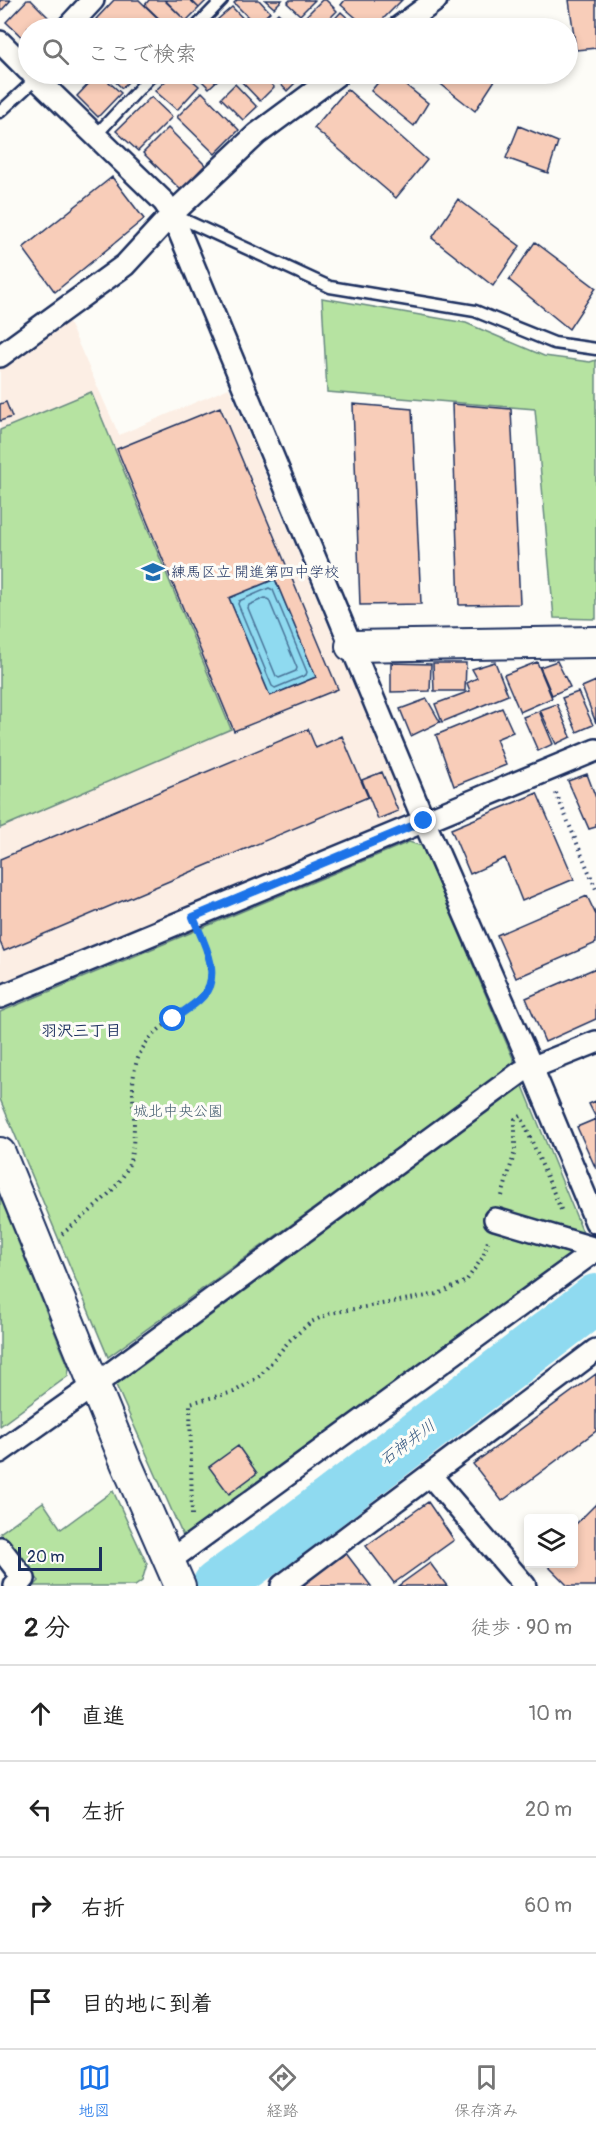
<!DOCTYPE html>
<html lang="ja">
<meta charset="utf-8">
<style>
body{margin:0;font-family:Pangolin,"Klee One",sans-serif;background:#f6f6f6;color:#222}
.controls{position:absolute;right:18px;bottom:18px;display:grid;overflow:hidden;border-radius:6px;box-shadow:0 3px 9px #0003}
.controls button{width:54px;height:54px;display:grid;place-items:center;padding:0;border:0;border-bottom:2px solid #e0e0e0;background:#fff;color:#222;font:30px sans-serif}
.scale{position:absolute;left:18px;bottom:15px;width:84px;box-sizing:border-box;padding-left:6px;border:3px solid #1b2f5e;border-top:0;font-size:16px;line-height:21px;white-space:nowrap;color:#1b2f5e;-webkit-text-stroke:4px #fdfcf7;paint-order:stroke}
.stop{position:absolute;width:18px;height:18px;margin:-14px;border:4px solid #1a73e8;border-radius:50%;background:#fff}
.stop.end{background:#1a73e8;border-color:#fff;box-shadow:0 2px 6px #0008}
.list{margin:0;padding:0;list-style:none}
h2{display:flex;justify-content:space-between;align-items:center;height:78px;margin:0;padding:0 24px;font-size:26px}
h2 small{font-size:20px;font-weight:400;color:#767676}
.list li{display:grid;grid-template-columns:39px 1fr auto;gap:18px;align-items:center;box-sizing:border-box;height:96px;padding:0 24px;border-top:2px solid #e0e0e0}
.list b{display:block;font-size:22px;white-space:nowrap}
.list em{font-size:20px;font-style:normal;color:#767676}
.icon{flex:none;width:33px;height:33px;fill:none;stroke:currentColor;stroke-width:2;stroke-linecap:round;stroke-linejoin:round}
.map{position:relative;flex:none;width:596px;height:1586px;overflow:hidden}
.search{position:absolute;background:#fff;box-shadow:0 3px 9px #0003;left:18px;right:18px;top:18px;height:66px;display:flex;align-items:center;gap:15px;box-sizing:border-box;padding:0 21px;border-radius:33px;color:#767676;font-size:22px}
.sheet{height:462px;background:#fff}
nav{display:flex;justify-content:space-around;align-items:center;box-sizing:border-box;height:84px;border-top:2px solid #e0e0e0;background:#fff;font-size:16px;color:#767676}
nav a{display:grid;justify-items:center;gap:3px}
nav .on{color:#1a73e8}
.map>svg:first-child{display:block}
.built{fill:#fceee4}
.green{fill:#b6e3a1;stroke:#688980;stroke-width:1.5}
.water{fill:#8fdaf0;stroke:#6196b6;stroke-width:1.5}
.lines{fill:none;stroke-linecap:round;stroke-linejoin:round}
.shore{stroke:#497398;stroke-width:1.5}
.river{stroke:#8fdaf0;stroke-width:50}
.building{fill:#f8cdb9;stroke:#1b2f5e;stroke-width:1.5;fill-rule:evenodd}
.lane-casing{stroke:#1b2f5e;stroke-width:15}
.street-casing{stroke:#1b2f5e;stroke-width:26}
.secondary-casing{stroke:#1b2f5e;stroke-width:34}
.path{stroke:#1b2f5e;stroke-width:4;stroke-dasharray:1.5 4.5;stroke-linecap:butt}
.lane{stroke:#fdfcf7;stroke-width:10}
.street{stroke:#fdfcf7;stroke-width:21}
.secondary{stroke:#fdfcf7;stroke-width:30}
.route{stroke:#1a73e8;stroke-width:8}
.labels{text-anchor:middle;stroke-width:6;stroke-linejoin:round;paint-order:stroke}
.poi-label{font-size:15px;fill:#1b2f5e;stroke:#fdfcf7;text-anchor:start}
.park-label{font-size:15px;fill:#425c6f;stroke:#fdfcf7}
.neighbourhood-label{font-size:16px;font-weight:bold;fill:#1b2f5e;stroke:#fdfcf7}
.water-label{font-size:16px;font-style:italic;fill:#385a82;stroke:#fdfcf7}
</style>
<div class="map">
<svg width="596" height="1586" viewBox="0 0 596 1586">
<rect width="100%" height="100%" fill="#fdfcf7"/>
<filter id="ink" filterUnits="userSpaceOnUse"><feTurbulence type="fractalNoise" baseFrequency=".0167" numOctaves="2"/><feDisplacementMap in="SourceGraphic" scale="12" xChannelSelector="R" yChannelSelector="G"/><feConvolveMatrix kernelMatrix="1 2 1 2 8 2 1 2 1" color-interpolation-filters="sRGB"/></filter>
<g filter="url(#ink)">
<path class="built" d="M66 316 119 435 229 388 405 808 400 818 0 985V361Z"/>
<path class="green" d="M322 298 466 323 544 356 590 362 596 360V619L554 618 535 409 327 392Z
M91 392 231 729 0 828V430Z
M409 842 422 846 515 1063 108 1357 0 1099V1012Z
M523 1086 590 1250 187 1545 116 1385Z
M0 1197 69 1368 68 1376 0 1426Z
M113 1491 147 1564 142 1581 135 1586H34L39 1581 0 1533 43 1502 61 1529Z"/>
<path class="water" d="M275 579 316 677 270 696 229 598Z"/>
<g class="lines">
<path class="shore" d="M269 588 273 590 307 672 306 675 275 688 272 686 238 604 239 601Z
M265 598 269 600 297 668 296 671 279 678 276 676 248 608 249 605Z"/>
<path class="river" d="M217 1586 291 1532 596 1299"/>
</g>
<path class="building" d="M0 0H11L0 12Z
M27 0H31L50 19 40 28H28L27 42 6 22Z
M114 0H139L168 28H106L96 19Z
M149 0H164L186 21 178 28H169L145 5Z
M165 0H190L199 8 186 21Z
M191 0H207L199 8Z
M237 0H259L270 12 256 25 234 3Z
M265 0H282L274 8Z
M290 0H315L300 15 287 3Z
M322 0H326L337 11 320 28H313L303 19Z
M345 0H402L374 28H368L341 5Z
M569 0H596V48L576 50Z
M232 7 252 28H225L217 20Z
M341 12 355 25 351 28H326Z
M278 13 293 26 291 28H263Z
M98 74H100L121 93 98 117 77 96Z
M107 74H136L122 88Z
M173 74H185L199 86 177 110 155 91Z
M195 74H222L223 75 209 88Z
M243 74H261L274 87 260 101 238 78Z
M271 74H297L301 77 287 91Z
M385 74H392L428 103 414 126 371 91Z
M428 74H499L475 111Z
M235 84 257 107 243 120 221 98Z
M347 89 427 160 396 198 314 128Z
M202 92 239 130 215 154 177 117Z
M151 97 172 117 138 151 116 131Z
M519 126 558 142 548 173 506 158Z
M168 128 205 165 181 190 143 153Z
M112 177 144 219 55 292 23 248Z
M458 199 520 246 493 286 432 238Z
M535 242 596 288 569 329 509 280Z
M6 402 12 417 0 421V404Z
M353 404 412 409 421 604 360 605Z
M452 404 511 409 520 604 459 605Z
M220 407 338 689 234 731 117 449ZM275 579 316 677 270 696 229 598Z
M557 661 570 687 552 695 540 667Z
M495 662 508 695 442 722 435 704 470 691 467 683 477 678 472 669Z
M537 662 552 698 520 712 504 675Z
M391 663 431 664 430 691 391 692Z
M433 663H466L465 691H434Z
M596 681V723L582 687Z
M578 692 593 725 577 732 562 698Z
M427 699 440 722 411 736 400 709Z
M557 704 571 737 556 744 540 710Z
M502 708 513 732 496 739 506 765 454 786 436 735Z
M539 711 553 744 538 751 523 717Z
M308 729 316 748 342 736 368 797 4 951 0 942V859Z
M382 772 398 811 378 819 362 780Z
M587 774 596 798V827L589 829 568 781Z
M537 793 574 879 522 901 505 858 470 874 451 829Z
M587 896 596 915V943L516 978 497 935Z
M596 968V1019L545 1042 526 998Z
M596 1101V1118L589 1104Z
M596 1119V1169L577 1127Z
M596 1374V1431L502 1501 473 1464Z
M238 1446 257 1473 229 1494 209 1467Z
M428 1502 454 1540 394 1583 366 1546Z
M596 1504V1586H568L546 1564H574V1526Z
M345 1552 371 1586H301Z
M430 1563 447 1586H398Z"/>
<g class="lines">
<g class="lane-casing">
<path id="lane" d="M195 28 222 0
M0 112 37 78
M96 135 153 74
M174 215 330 287 475 311 554 343 596 349"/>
</g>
<g class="street-casing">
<path id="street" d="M67 28 93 0
M398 28 436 0
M0 42 28 70
M32 74 164 202 172 214 424 821 532 1068 596 1222
M0 356 125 265 172 214 257 134 338 74
M0 997 596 750
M495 1219 596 1249
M0 1452 96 1384 521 1072 596 1042
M430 1475 525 1586
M0 1548 24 1579 15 1586
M169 1561 596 1250
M282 1586 596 1350"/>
</g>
<g class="secondary-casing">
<path id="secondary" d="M351 646 596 642
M0 1153 127 1465 180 1586"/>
</g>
<path class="path" d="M556 793 596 889
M502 1196 515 1151V1119L521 1116 562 1212
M62 1234C84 1216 122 1189 130 1161 134 1146 134 1132 134 1116 133 1097 131 1076 138 1058 159 1004 234 1017 203 940
M192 1515 190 1403 234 1392 260 1376 289 1341 311 1322 331 1313 438 1294 466 1281 483 1257 488 1241"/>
<use href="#lane" class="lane"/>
<use href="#street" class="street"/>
<use href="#secondary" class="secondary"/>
</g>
</g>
<g class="lines" filter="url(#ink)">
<path class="route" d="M173 1019C183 1012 195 1005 203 996 223 974 202 939 193 917L424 821"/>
</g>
<defs>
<g id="school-bare" transform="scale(1.8)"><path d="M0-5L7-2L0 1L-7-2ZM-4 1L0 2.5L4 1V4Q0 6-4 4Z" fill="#1f6fb2" stroke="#fdfcf7" stroke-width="2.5" paint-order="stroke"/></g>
</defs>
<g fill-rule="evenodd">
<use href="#school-bare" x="153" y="572"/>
</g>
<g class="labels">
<g class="poi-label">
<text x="171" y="577">練馬区立 開進第四中学校</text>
</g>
<g class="park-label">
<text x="178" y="1116">城北中央公園</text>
</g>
<g class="neighbourhood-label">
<text x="81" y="1036">羽沢三丁目</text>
</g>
<g class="water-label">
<text transform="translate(407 1442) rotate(-37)" y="6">石神井川</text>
</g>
</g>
</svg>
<div class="controls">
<button><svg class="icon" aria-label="layers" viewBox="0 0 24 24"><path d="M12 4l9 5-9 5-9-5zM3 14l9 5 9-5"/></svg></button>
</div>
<div class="scale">20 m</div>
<div class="stop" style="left:173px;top:1019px"></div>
<div class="stop end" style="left:424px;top:821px"></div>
<div class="search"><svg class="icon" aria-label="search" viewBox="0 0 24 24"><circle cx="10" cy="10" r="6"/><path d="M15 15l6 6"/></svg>ここで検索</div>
</div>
<section class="sheet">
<h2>2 分<small>徒歩 · 90 m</small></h2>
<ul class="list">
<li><svg class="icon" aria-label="ahead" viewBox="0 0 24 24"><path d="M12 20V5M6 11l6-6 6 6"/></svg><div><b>直進</b></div><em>10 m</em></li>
<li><svg class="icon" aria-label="left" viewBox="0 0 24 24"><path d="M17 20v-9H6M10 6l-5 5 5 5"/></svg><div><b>左折</b></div><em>20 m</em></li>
<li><svg class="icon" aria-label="right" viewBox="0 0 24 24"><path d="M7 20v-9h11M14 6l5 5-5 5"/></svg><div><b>右折</b></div><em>60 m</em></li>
<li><svg class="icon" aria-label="arrive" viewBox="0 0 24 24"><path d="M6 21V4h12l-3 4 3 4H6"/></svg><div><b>目的地に到着</b></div></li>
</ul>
</section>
<nav>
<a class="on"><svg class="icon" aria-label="map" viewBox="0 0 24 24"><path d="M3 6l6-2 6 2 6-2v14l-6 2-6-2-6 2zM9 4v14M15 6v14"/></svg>地図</a>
<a><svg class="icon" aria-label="directions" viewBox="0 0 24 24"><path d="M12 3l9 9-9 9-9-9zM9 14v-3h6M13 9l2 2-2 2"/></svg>経路</a>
<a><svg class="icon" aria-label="saved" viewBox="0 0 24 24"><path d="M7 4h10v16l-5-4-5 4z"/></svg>保存済み</a>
</nav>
